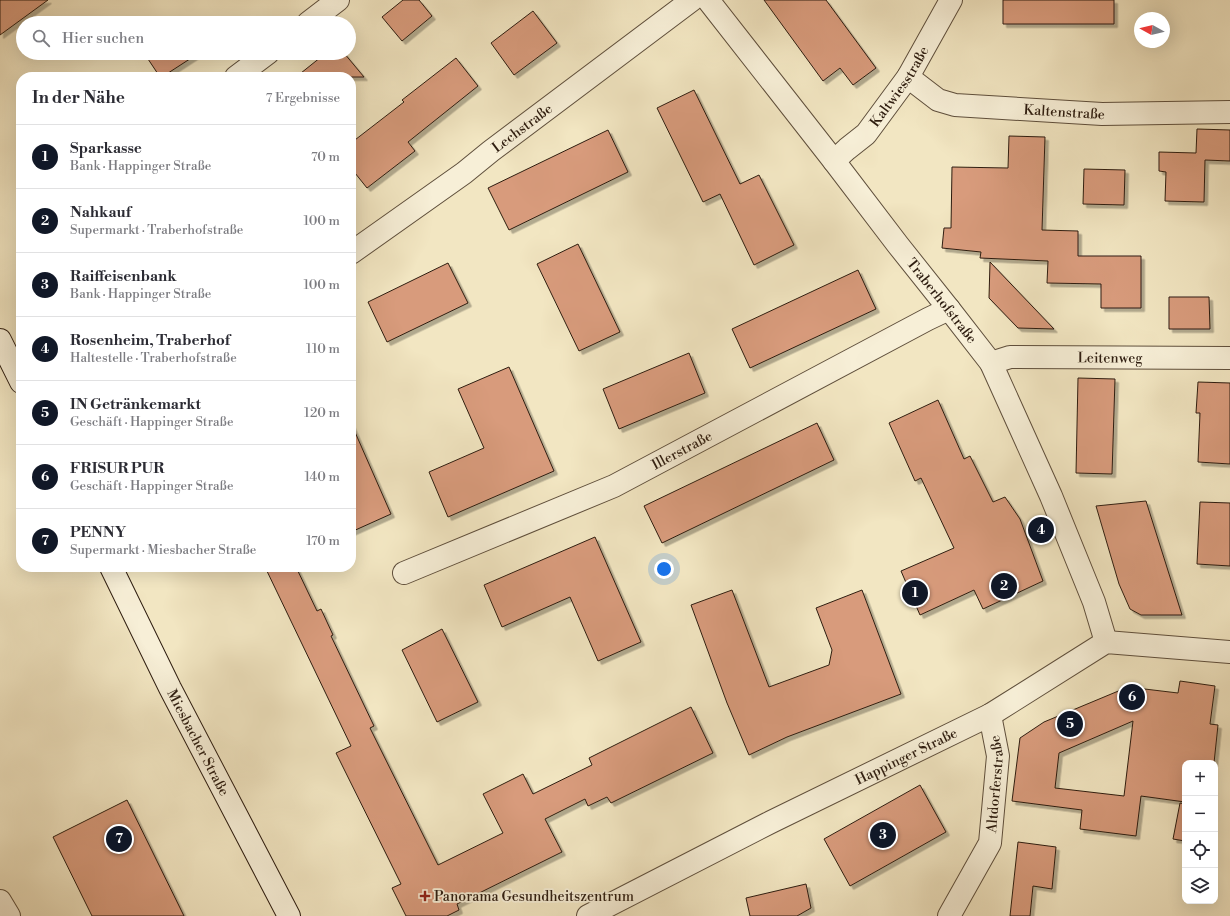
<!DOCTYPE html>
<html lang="de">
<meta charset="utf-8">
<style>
body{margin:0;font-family:"Libre Bodoni",serif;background:#f7f7f7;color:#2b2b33}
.controls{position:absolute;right:12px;bottom:12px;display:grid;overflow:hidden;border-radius:8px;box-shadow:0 4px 16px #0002}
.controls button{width:36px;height:36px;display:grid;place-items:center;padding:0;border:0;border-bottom:1px solid #e1e1e2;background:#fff;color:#2b2b33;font:20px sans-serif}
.compass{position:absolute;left:1134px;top:12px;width:36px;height:36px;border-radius:50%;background:#fff;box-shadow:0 4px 16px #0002;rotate:278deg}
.you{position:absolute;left:664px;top:569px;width:14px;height:14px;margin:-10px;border:3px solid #fff;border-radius:50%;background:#1a73e8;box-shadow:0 0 0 6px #1a73e833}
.badge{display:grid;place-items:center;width:26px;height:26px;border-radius:50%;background:#111827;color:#fff;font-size:13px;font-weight:700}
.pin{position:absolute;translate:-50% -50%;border:2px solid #fff;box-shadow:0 1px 4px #0006}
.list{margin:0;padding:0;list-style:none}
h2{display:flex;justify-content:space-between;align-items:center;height:52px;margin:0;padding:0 16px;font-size:17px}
h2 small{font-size:13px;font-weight:400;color:#7c7c81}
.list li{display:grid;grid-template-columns:26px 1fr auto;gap:12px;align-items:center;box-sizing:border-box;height:64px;padding:0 16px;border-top:1px solid #e1e1e2}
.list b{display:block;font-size:15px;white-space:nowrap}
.list p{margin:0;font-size:13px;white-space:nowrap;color:#7c7c81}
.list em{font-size:13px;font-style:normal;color:#7c7c81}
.icon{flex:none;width:22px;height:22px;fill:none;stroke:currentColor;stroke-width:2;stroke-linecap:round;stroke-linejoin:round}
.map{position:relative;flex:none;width:1230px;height:916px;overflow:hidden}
.search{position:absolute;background:#fff;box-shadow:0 4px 16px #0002;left:16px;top:16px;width:340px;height:44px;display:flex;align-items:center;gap:10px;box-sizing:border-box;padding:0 14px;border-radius:22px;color:#7c7c81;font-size:15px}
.panel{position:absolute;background:#fff;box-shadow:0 4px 16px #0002;left:16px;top:72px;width:340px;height:500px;border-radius:16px}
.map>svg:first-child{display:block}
.building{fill:#d89b7c;stroke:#2e1d10;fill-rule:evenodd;filter:url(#shadow)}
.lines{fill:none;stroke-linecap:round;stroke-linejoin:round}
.street-casing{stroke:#5f4f3c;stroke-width:24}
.secondary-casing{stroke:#2e1d10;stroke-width:24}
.street{stroke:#f7efd7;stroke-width:22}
.secondary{stroke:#f7efd7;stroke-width:22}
.poi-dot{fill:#8f2418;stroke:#f7efd7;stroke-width:1.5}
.labels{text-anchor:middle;stroke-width:3.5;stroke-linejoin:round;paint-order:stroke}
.street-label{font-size:14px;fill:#2e1d10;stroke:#f7efd7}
.poi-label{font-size:14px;fill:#2e1d10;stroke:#f7efd7;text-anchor:start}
</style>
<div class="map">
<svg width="1230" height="916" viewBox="0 0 1230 916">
<defs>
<filter id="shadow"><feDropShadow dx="3.5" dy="3.5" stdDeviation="0" flood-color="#0004"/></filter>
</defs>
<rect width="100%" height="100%" fill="#f2e6c2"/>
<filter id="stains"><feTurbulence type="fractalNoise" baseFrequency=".005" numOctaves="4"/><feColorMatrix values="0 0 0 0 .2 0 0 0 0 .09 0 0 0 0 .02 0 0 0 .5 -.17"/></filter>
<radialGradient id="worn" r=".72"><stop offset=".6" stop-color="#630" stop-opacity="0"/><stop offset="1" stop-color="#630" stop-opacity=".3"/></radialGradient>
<path class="building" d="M0 0H48L0 35Z
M403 0H419L432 16 402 41 382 17Z
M764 0H826L876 68 853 85 840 68 823 81Z
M1003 0H1114V24H1003Z
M533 11 557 43 514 75 491 43Z
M144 53H199L162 77H160Z
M326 53H344L364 77H296Z
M456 58 478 86 408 142 415 151 367 188 351 168V143L404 102 402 100Z
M694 90 740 184 759 175 794 245 754 265 720 194 703 202 657 108Z
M1197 129 1230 130V161L1205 160 1204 202 1165 201 1166 172 1159 171V152L1196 153Z
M608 130 628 172 509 230 488 188Z
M1009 136 1045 137 1042 230 1078 231V256H1141V308H1101V284L1047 283 1048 261 980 258 981 252 942 248 944 228H951L952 167 1008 168Z
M1084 169 1125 170 1124 205 1083 204Z
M578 244 620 332 579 351 537 264Z
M990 262 1054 329 1018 328 989 298Z
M448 263 468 303 387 342 368 302Z
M858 270 876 309 750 368 732 329Z
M1169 297H1209L1210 329H1169Z
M689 353 705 393 619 429 603 389Z
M509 367 554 471 448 517 429 472 484 448 458 389Z
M1078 378 1115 379 1112 474 1076 473Z
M1198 382 1230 383V464L1198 462 1200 413H1196Z
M938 400 964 459 970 456 993 502 1005 497 1020 519 1043 581 983 609 974 590 920 615 901 571 954 548 921 478 915 481 889 423Z
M351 423 391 514 351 532Z
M817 423 834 460 662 543 644 506Z
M1146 501 1182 615H1141L1130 609 1119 584 1096 506Z
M1200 502 1230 503V566L1197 564Z
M595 537 641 642 598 661 570 597 502 627 484 585Z
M265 567H296L317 611 321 609 333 635 331 636 374 726 370 728 438 865 503 833 483 794 523 774 533 794 592 765 589 758 691 707 713 753 611 803 607 797 588 806 585 799 545 819 562 852 457 904 459 910 447 916H406L392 888 401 884 336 753 351 746Z
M732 590 769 687 829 665 832 650 816 608 862 590 901 694 787 737 749 755 727 703 691 605Z
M442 629 478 702 437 722 402 650Z
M1180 681 1215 686 1210 724 1218 725 1214 763H1185V802L1141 796 1136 836 1080 829 1082 810 1012 801 1020 738 1044 722 1128 687 1178 693ZM1133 721 1124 796 1055 788 1059 753Z
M920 785 946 832 850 886 824 839Z
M127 800 184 916H92L53 837Z
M1180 803 1185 804V841L1173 839Z
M1018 842 1056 847 1052 889 1033 886 1030 916H1010Z
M806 884 811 908 797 916H750L746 898Z"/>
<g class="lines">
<g class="street-casing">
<g id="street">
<path id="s1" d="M708 0 834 161 898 245 949 309 991 363 1051 496 1094 602 1106 642"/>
<path d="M308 23 338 0"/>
<path d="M236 77 268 53"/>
<path id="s2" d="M908 77 938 100 955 105 1102 114 1230 112"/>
<path id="s3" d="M834 161 847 149 866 134 908 77 951 0"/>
<path id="s4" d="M351 253 464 173 491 151 692 0"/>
<path id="s5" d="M991 363 1010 357 1230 358"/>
<path id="s6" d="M404 573 614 486 928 319 949 309"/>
<path d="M0 901 9 916"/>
<path id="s7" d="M588 916 771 822 990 715 1106 642 1230 652"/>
<path id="s8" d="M949 916 990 843 998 756 990 715"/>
</g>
</g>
<g class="secondary-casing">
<g id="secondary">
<path d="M0 340 21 382"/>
<path id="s9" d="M111 567 170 688 289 916"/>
</g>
</g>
<use href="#street" class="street"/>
<use href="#secondary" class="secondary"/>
</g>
<path class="poi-dot" d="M423 890h4v4h4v4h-4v4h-4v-4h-4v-4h4z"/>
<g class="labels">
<g class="street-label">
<text dy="5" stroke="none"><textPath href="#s3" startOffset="100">Kaltwiesstraße</textPath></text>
<text dy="5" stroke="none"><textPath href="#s2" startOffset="165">Kaltenstraße</textPath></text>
<text dy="5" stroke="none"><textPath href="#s4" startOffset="212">Lechstraße</textPath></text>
<text dy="5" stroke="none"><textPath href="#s1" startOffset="381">Traberhofstraße</textPath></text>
<text dy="5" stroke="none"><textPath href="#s5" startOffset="120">Leitenweg</textPath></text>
<text dy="5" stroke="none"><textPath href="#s6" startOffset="304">Illerstraße</textPath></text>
<text dy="5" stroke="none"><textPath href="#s9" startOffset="196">Miesbacher Straße</textPath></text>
<text dy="5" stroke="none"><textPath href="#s7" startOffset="356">Happinger Straße</textPath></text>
<text dy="5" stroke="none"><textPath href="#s8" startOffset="143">Altdorferstraße</textPath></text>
</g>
<g class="poi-label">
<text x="434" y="901">Panorama Gesundheitszentrum</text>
</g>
</g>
<rect width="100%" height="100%" filter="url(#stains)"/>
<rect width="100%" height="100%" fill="url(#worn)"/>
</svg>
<div class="controls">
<button>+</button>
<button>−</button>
<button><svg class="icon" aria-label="locate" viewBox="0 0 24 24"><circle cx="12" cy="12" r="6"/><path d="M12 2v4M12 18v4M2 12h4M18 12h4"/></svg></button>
<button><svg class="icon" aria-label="layers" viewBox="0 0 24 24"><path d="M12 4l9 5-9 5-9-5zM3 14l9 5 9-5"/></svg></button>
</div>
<svg class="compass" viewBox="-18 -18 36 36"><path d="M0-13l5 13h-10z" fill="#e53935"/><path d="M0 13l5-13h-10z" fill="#7c7c81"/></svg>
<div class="you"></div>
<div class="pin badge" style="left:915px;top:593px">1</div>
<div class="pin badge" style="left:1004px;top:586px">2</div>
<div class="pin badge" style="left:883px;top:835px">3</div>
<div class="pin badge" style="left:1041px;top:530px">4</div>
<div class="pin badge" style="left:1070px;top:724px">5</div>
<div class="pin badge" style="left:1132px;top:697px">6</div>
<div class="pin badge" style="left:119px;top:839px">7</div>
<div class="search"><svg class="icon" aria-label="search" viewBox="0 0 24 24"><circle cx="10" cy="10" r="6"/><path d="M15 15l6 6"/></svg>Hier suchen</div>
<section class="panel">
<h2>In der Nähe<small>7 Ergebnisse</small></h2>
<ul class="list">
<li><span class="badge">1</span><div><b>Sparkasse</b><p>Bank · Happinger Straße</p></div><em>70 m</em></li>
<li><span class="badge">2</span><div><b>Nahkauf</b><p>Supermarkt · Traberhofstraße</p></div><em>100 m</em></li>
<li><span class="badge">3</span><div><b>Raiffeisenbank</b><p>Bank · Happinger Straße</p></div><em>100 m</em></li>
<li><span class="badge">4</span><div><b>Rosenheim, Traberhof</b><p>Haltestelle · Traberhofstraße</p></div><em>110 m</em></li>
<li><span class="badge">5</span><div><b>IN Getränkemarkt</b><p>Geschäft · Happinger Straße</p></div><em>120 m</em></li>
<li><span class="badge">6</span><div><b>FRISUR PUR</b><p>Geschäft · Happinger Straße</p></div><em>140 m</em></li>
<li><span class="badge">7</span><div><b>PENNY</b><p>Supermarkt · Miesbacher Straße</p></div><em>170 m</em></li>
</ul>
</section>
</div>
